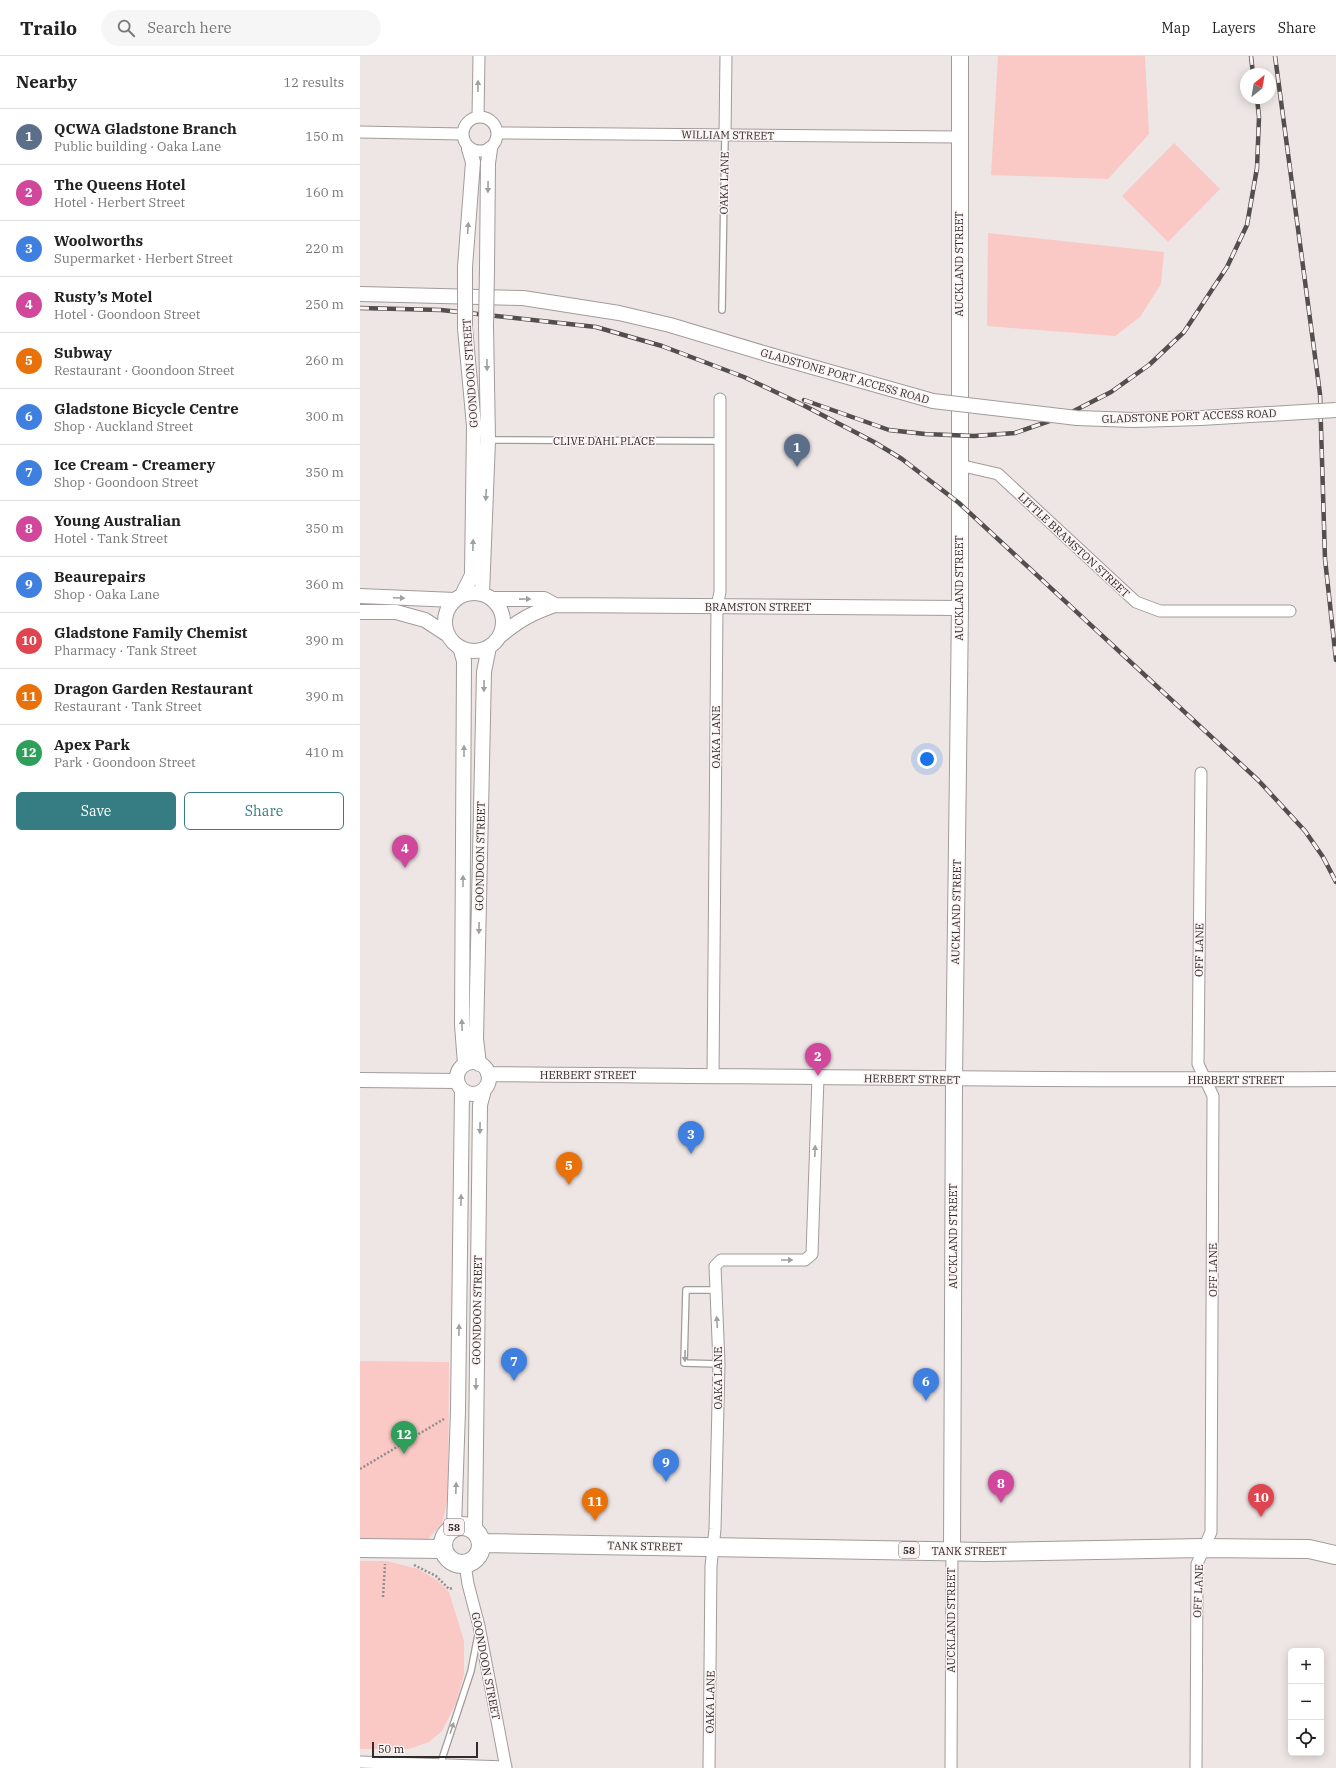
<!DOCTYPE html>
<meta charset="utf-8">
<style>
body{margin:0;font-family:"IBM Plex Serif",serif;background:#f6f6f6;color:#222}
.controls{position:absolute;right:12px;bottom:12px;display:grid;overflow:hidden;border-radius:6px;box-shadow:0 2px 10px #0003}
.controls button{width:36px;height:36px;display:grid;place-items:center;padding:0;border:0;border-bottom:1px solid #e0e0e0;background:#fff;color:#222;font:20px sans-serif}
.compass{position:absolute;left:880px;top:12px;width:36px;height:36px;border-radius:50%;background:#fff;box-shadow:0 2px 10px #0003;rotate:31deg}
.scale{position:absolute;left:12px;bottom:10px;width:106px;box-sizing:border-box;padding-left:4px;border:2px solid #2f2c2c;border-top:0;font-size:11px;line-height:14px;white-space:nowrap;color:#2f2c2c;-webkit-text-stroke:3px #fbf3f2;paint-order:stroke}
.you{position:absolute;left:567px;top:703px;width:14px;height:14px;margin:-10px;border:3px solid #fff;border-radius:50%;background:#1a73e8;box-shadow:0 0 0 6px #1a73e833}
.badge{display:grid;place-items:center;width:26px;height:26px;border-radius:50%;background:#357d83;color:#fff;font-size:13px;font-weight:700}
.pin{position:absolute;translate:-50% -33px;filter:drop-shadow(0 1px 2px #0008)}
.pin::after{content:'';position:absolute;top:21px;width:14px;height:12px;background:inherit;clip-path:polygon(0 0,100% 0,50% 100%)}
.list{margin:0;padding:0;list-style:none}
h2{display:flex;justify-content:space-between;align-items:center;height:52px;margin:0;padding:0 16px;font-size:17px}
h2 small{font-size:13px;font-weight:400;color:#767676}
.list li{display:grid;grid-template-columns:26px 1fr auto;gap:12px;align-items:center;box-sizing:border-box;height:56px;padding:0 16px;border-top:1px solid #e0e0e0}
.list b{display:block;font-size:15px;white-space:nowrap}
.list p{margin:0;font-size:13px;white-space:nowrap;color:#767676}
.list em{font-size:13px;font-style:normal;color:#767676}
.actions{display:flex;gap:8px;padding:12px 16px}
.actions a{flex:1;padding:9px 0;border:1px solid #357d83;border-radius:6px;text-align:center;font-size:14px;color:#357d83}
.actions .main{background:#357d83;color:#fff}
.icon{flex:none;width:22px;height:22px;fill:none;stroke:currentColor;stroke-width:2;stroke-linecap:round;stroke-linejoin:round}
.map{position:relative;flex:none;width:976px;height:1712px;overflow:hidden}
header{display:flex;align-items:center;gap:24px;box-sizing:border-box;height:56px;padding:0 20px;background:#fff;border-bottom:1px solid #e0e0e0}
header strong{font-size:19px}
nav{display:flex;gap:22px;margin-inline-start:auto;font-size:14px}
.search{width:280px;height:36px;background:#f6f6f6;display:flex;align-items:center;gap:10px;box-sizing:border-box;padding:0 14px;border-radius:22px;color:#767676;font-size:15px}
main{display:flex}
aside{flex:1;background:#fff}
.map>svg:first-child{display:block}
.green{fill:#fac8c5}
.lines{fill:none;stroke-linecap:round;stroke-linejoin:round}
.service-casing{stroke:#a29b9b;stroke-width:8}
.minor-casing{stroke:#a29b9b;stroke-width:13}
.tertiary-casing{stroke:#a29b9b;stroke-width:16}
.secondary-casing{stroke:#a29b9b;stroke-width:18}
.primary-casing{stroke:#a29b9b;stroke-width:20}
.path{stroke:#938d8d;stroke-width:2.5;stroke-dasharray:2 2;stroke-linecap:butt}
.service{stroke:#fff;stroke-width:5.5}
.minor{stroke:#fff;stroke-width:11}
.tertiary{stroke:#fff;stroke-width:14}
.secondary{stroke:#fff;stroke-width:16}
.primary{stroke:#fff;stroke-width:18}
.rail-casing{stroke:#534f4f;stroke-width:4.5}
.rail{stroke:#fbf3f2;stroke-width:3;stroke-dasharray:9;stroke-linecap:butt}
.tertiary-bridge-casing{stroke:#a29b9b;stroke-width:16;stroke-linecap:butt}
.tertiary-bridge{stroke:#fff;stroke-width:14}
.oneway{fill:#a1a0a0}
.labels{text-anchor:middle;stroke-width:3;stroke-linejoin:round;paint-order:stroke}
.shield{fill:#fbf3f2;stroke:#6c6867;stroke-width:1}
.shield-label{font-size:10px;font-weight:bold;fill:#2f2c2c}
.street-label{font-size:11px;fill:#2f2c2c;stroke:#fbf3f2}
</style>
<header>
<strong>Trailo</strong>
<div class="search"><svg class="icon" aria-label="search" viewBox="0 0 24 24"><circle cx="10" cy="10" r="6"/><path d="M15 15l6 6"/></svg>Search here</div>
<nav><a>Map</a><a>Layers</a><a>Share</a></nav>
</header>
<main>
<aside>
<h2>Nearby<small>12 results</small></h2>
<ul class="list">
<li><span class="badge" style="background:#5c6f8a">1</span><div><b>QCWA Gladstone Branch</b><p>Public building · Oaka Lane</p></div><em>150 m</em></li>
<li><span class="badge" style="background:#d1479c">2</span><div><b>The Queens Hotel</b><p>Hotel · Herbert Street</p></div><em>160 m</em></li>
<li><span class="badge" style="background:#3f7fe0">3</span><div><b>Woolworths</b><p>Supermarket · Herbert Street</p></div><em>220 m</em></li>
<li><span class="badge" style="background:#d1479c">4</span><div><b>Rusty’s Motel</b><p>Hotel · Goondoon Street</p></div><em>250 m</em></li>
<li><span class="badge" style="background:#e8710a">5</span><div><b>Subway</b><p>Restaurant · Goondoon Street</p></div><em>260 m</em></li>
<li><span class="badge" style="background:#3f7fe0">6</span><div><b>Gladstone Bicycle Centre</b><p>Shop · Auckland Street</p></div><em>300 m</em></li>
<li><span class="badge" style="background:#3f7fe0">7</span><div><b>Ice Cream - Creamery</b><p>Shop · Goondoon Street</p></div><em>350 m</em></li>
<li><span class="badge" style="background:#d1479c">8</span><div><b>Young Australian</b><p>Hotel · Tank Street</p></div><em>350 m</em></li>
<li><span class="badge" style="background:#3f7fe0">9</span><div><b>Beaurepairs</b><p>Shop · Oaka Lane</p></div><em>360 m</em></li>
<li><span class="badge" style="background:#e0444e">10</span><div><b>Gladstone Family Chemist</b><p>Pharmacy · Tank Street</p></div><em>390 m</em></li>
<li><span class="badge" style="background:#e8710a">11</span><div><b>Dragon Garden Restaurant</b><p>Restaurant · Tank Street</p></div><em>390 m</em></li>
<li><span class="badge" style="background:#2e9e5b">12</span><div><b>Apex Park</b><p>Park · Goondoon Street</p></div><em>410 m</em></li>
</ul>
<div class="actions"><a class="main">Save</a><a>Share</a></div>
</aside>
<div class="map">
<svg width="976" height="1712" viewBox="0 0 976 1712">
<rect width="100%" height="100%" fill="#eee6e5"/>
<path class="green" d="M638 0H785L789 78 748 123 631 119Z
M814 87 860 133 808 186 762 140Z
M628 177 804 196 801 228 780 261 755 280 627 270Z
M0 1305 89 1306 88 1441 82 1468 68 1483 55 1486 0 1484Z
M0 1505H27L58 1513 77 1524 89 1536 104 1585V1618L96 1647 82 1675 69 1686 49 1693H0Z"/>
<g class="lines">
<g class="service-casing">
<path id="service" d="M362 254 365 79
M128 384 360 385
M355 1234H326L324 1307 359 1308
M80 1709 111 1615 118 1579"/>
</g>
<g class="minor-casing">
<path id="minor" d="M103 78a17 17 0 1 1 34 0a17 17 0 1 1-34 0Z
M118 61 119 0
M0 76 102 78
M137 77 599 81
M365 79 366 0
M599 409 638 418 776 546 800 555H930
M353 1020 357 550 360 536V343
M105 1508 108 1528 119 1570 146 1712
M0 1706 146 1711
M349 1712 351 1510 355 1473 359 1308 355 1210 361 1204H445L452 1198 458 1021
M591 1712 592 1495
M836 1712 837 1515V1508L851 1476 853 1040 838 1008 841 717"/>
</g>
<g class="tertiary-casing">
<path id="tertiary" d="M105 211 113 106 109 93
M127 213 128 107 130 93
M0 238 163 242 259 257 310 269 410 299
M85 566a29 29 0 1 1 58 0a29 29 0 1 1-58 0Z
M122 538 128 384 126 270
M102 539 112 519 114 370 105 272
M0 540 95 544
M132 543H184L195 549
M0 556H36L65 564 88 579
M140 580C159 564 172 557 195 549L600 552
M100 591 104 605 102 969 105 1008
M97 1022a16 16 0 1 1 32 0a16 16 0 1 1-32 0Z
M119 1008 116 983 124 616 129 591
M128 1018C411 1020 693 1025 976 1023
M0 1024 97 1025
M94 1471 98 1355 102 1034
M115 1474 120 1049 124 1034"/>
</g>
<g class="secondary-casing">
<path id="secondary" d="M592 1495 594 1024 600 552V0"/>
</g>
<g class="primary-casing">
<path id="primary" d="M83 1489a19 19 0 1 1 38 0a19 19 0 1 1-38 0Z
M122 1487 625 1496 843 1492 949 1493 975 1499
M0 1492 83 1493"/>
</g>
<path class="path" d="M0 1413 84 1363
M54 1509 76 1520 89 1533 93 1532
M23 1541 25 1508"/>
<use href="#service" class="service"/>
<use href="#minor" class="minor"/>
<use href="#tertiary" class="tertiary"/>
<use href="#secondary" class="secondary"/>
<use href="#primary" class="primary"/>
<g class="rail-casing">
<path id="rail" d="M891 0 893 18
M915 0 960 338 965 503 976 604
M0 252 81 254 236 271 302 290 384 321 443 349 514 386 542 403 599 447 898 724 945 775 963 801 976 826
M444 344 529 374 565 378 614 380 655 377 704 360 751 336 789 309 824 276 867 211 887 169 897 112 899 61 897 42"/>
</g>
<use href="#rail" class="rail"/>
<g class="tertiary-bridge-casing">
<path id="tertiary-bridge" d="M105 211V272
M126 270 127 213
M410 299 573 345 717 362 774 364 841 362 976 354"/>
</g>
<use href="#tertiary-bridge" class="tertiary-bridge"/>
</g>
<defs><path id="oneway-solid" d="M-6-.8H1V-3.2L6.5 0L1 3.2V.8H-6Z"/></defs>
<g class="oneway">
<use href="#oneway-solid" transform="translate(118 30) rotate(-89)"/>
<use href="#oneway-solid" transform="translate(128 131) rotate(91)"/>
<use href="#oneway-solid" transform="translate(108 172) rotate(-86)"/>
<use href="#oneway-solid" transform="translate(127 309) rotate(89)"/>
<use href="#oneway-solid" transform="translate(126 439) rotate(93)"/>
<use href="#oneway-solid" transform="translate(113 489) rotate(-89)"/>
<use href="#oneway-solid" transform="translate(39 542) rotate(2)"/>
<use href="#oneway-solid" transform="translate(165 543) rotate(-1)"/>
<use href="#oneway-solid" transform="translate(124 630) rotate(91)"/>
<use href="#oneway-solid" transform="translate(104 695) rotate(-90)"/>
<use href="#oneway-solid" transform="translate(103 825) rotate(-90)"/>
<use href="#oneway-solid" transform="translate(119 872) rotate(91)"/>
<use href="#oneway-solid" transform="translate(102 969) rotate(-92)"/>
<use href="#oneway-solid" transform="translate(120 1072) rotate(91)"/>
<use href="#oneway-solid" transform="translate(455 1095) rotate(-88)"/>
<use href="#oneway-solid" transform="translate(101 1144) rotate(-89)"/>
<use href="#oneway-solid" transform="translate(427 1204)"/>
<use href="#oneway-solid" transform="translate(357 1266) rotate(-93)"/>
<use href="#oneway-solid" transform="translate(99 1274) rotate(-89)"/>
<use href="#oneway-solid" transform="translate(325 1300) rotate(91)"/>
<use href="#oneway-solid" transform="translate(116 1328) rotate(91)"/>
<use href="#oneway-solid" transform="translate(96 1432) rotate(-88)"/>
<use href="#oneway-solid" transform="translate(92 1672) rotate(-72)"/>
</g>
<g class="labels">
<g class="shield">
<rect x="84" y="1463" width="20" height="16" rx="3"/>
<rect x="539" y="1486" width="20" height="16" rx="3"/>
</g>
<g class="shield-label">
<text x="94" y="1475">58</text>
<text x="549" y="1498">58</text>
</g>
<g class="street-label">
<text transform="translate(368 79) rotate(1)" y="4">WILLIAM STREET</text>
<text transform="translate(364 127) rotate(-89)" y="4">OAKA LANE</text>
<text transform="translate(599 208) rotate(-90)" y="4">AUCKLAND STREET</text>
<text transform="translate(110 317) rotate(-94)" y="4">GOONDOON STREET</text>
<text transform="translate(485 320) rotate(16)" y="4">GLADSTONE PORT ACCESS ROAD</text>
<text transform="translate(829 360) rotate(-2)" y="4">GLADSTONE PORT ACCESS ROAD</text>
<text x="244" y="389">CLIVE DAHL PLACE</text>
<text transform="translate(714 489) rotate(43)" y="4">LITTLE BRAMSTON STREET</text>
<text transform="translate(599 532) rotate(-90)" y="4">AUCKLAND STREET</text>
<text x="398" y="555">BRAMSTON STREET</text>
<text transform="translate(356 681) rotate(-90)" y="4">OAKA LANE</text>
<text transform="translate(120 800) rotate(-89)" y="4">GOONDOON STREET</text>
<text transform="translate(596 856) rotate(-89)" y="4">AUCKLAND STREET</text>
<text transform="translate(839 894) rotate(-89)" y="4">OFF LANE</text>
<text x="228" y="1023">HERBERT STREET</text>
<text transform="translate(552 1023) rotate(1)" y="4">HERBERT STREET</text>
<text x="876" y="1028">HERBERT STREET</text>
<text transform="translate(593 1180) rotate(-90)" y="4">AUCKLAND STREET</text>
<text transform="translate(853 1214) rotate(-90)" y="4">OFF LANE</text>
<text transform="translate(117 1254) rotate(-89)" y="4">GOONDOON STREET</text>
<text transform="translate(358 1322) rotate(-90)" y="4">OAKA LANE</text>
<text transform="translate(285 1490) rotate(1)" y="4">TANK STREET</text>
<text x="609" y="1499">TANK STREET</text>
<text transform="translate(838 1535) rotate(-88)" y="4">OFF LANE</text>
<text transform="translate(591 1564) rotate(-90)" y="4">AUCKLAND STREET</text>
<text transform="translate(126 1610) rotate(79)" y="4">GOONDOON STREET</text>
<text transform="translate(350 1646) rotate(-89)" y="4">OAKA LANE</text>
</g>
</g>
</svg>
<div class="controls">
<button>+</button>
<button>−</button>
<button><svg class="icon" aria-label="locate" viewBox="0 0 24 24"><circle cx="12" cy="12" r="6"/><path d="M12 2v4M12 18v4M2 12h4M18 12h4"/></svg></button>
</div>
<svg class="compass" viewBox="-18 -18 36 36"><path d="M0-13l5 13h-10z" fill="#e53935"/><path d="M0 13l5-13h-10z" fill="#767676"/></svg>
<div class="scale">50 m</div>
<div class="you"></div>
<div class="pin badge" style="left:437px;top:411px;background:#5c6f8a">1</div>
<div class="pin badge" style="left:458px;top:1020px;background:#d1479c">2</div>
<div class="pin badge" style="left:331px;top:1098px;background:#3f7fe0">3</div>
<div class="pin badge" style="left:45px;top:812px;background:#d1479c">4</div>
<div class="pin badge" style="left:209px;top:1129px;background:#e8710a">5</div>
<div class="pin badge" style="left:566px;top:1345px;background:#3f7fe0">6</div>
<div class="pin badge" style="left:154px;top:1325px;background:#3f7fe0">7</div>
<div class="pin badge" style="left:641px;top:1447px;background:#d1479c">8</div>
<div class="pin badge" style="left:306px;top:1426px;background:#3f7fe0">9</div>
<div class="pin badge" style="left:901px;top:1461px;background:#e0444e">10</div>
<div class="pin badge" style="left:235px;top:1465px;background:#e8710a">11</div>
<div class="pin badge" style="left:44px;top:1398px;background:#2e9e5b">12</div>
</div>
</main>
